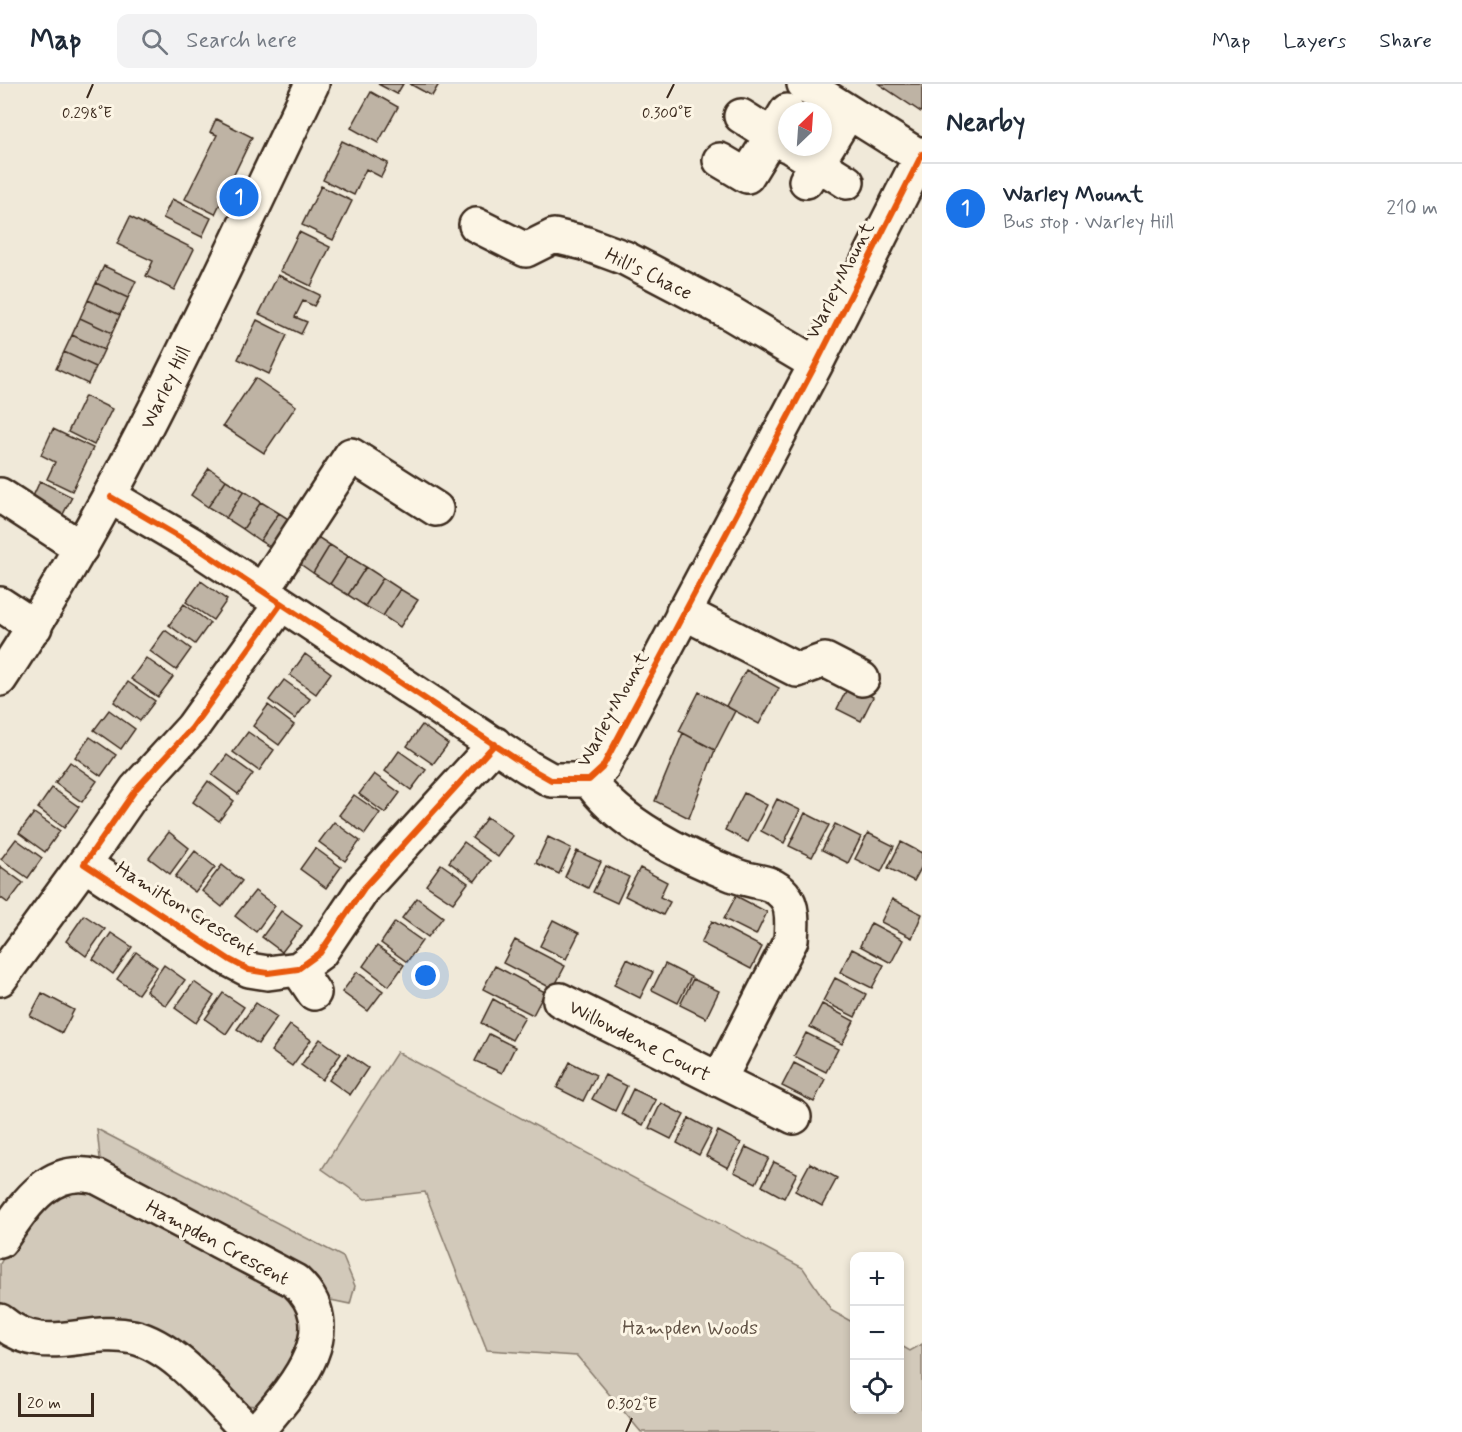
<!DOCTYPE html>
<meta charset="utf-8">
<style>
body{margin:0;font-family:Mynerve,sans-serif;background:#f2f2f3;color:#1f2937}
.controls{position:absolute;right:18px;bottom:18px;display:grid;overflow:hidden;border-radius:12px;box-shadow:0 3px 9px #0003}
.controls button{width:54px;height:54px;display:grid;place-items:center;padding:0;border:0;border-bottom:2px solid #e0e1e3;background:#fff;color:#1f2937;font:30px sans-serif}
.compass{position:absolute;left:778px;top:18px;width:54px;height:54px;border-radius:50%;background:#fff;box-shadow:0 3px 9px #0003;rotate:25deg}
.scale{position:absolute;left:18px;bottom:15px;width:76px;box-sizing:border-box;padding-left:6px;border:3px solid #3b2a1e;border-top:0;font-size:16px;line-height:21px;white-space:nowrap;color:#3b2a1e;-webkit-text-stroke:4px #fcf5e5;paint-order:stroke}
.you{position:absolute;left:426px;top:892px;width:21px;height:21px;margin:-15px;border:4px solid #fff;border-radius:50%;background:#1a73e8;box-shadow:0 0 0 9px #1a73e833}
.badge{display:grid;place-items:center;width:39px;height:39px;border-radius:50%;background:#1a73e8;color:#fff;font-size:20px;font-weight:700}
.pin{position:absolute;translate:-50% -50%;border:3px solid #fff;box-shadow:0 2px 6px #0006}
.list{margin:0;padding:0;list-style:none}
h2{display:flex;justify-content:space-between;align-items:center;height:78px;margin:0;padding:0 24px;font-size:26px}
h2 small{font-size:20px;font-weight:400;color:#747a83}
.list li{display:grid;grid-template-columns:39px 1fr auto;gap:18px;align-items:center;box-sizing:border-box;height:90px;padding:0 24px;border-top:2px solid #e0e1e3}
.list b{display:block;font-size:22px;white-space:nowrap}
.list p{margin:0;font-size:20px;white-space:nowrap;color:#747a83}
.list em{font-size:20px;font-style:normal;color:#747a83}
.icon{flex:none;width:33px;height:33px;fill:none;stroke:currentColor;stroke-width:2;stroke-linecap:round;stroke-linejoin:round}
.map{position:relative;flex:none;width:922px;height:1348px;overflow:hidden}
header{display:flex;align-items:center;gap:36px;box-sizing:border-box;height:84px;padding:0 30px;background:#fff;border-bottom:2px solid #e0e1e3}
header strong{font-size:28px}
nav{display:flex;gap:33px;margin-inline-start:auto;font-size:21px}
.search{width:420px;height:54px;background:#f2f2f3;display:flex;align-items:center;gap:15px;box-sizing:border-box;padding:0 21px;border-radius:12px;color:#747a83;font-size:22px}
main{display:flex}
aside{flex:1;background:#fff}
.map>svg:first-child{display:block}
.green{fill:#d2c9ba;stroke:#867a6c;stroke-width:1.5}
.building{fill:#beb3a4;stroke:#3b2a1e;stroke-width:1.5}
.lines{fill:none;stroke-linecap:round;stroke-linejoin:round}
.minor-casing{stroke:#3b2a1e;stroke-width:38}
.major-casing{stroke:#3b2a1e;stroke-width:38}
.minor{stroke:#fcf5e5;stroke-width:33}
.major{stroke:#fcf5e5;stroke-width:33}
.cycleway-casing{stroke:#fcf5e5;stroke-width:10}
.cycleway{stroke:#e8590c;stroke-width:6}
.ticks{fill:none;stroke:#3b2a1e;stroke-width:2}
.labels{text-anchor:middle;stroke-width:6;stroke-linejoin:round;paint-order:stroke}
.street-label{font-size:20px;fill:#3b2a1e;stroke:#fcf5e5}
.park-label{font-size:20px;fill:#615245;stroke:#fcf5e5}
.ticks-label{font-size:15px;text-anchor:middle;fill:#3b2a1e;stroke:#fcf5e5;stroke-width:6;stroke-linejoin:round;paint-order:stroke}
</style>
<header>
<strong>Map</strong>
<div class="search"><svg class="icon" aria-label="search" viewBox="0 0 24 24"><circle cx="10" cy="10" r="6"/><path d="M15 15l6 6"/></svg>Search here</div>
<nav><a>Map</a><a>Layers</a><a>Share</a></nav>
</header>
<main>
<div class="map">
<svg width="922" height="1348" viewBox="0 0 922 1348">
<rect width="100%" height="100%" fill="#f0e9d9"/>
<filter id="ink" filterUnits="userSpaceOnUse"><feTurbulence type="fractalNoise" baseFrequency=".0167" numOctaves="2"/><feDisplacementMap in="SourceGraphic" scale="12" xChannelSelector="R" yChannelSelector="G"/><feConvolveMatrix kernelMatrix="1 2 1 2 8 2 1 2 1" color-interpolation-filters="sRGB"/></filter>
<g filter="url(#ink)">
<path class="green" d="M397 968 803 1184 832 1227 854 1239V1326H900V1261L910 1267 922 1260V1348H641L577 1272 487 1266 425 1108 365 1115 322 1085Z
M97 1045 343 1173 355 1202 350 1220 321 1214 101 1084Z
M66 1104H91L286 1204 303 1226 302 1264 261 1322 243 1321 183 1266 50 1247 7 1228 0 1218V1180L11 1160 31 1134Z"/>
<path class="building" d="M378 0H403L397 10Z
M410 0H439L432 12Z
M879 0H922V27L921 28Z
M371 8 398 23 378 59 351 44Z
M216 35 252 53 215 130 185 115 217 51 210 48Z
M342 57 388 79 381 93 366 85 354 111 323 96Z
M321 102 352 117 333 156 302 141Z
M172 115 211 134 202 153 163 134Z
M130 133 194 165 174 206 146 192 153 177 117 160Z
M299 148 330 163 311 202 280 187Z
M104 182 136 197 128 214 96 199Z
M278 191 320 211 314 222 303 217 295 233 307 238 301 250 259 230Z
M96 199 128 214 120 231 88 216Z
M88 216 120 231 112 249 80 234Z
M80 234 112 249 104 266 72 251Z
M257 236 287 251 269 290 238 275Z
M72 251 104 266 96 283 64 268Z
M64 268 96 283 88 300 56 285Z
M255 294 296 322 264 369 223 342Z
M85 312 112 325 94 361 68 348Z
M53 345 93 364 72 407 47 395 55 378 41 371Z
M209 384 226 396 208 423 191 411Z
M226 396 244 407 226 434 208 423Z
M40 397 72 413 61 434 30 419Z
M244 407 261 418 243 445 226 434Z
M261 418 279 429 260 457 243 445Z
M279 429 296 440 278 468 260 457Z
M313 450 330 461 313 489 296 477Z
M330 461 348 472 330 500 313 489Z
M348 472 366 483 348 511 330 500Z
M366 483 383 494 365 522 348 511Z
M383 494 400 505 383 532 365 522Z
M201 497 227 516 213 536 186 518Z
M400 505 418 516 400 543 383 532Z
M184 520 210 539 195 560 169 541Z
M165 546 191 565 176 586 150 567Z
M305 570 331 589 316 610 290 591Z
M146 574 173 593 158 613 131 595Z
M746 586 779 604 759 640 726 622Z
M284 596 310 615 295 635 269 616Z
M128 598 155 617 140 637 114 618Z
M849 601 873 613 861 637 837 625Z
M699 608 735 627 715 666 679 647Z
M268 621 294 641 279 661 253 642Z
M109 626 135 645 121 665 94 646Z
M422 641 448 660 433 680 407 662Z
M248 648 274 666 259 687 233 668Z
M683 649 715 666 689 734 655 717Z
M90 653 116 671 101 692 75 673Z
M399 667 426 686 411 706 385 687Z
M227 671 253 690 238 710 212 691Z
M70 678 97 697 82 718 55 699Z
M374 690 400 709 385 729 359 710Z
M208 697 234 717 219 737 193 718Z
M52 704 79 723 64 744 38 724Z
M744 709 767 721 748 758 725 746Z
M354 711 380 729 365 750 339 731Z
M777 715 800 726 784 759 761 747Z
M34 729 60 747 45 768 19 749Z
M805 729 829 741 812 773 789 762Z
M487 733 513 752 498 773 472 754Z
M334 738 360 757 345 777 319 758Z
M835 740 861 753 848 779 822 766Z
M169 748 189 764 170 790 149 774Z
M868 749 894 762 881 788 855 775Z
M548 753 571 764 559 790 536 779Z
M16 755 42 774 28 794 1 775Z
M464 758 490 777 475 797 449 778Z
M901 758 922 769V782L914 797 888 784Z
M315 764 341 783 326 804 300 785Z
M195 767 215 783 195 808 175 793Z
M577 767 601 778 588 804 565 793Z
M441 780 468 799 453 819 426 801Z
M222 781 242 797 222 823 202 807Z
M0 782 23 799 8 819 0 813Z
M606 782 629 793 617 819 593 808Z
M640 784 667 798 660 813 670 818 663 831 625 812Z
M255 807 275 822 256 848 235 832Z
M736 812 767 828 756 851 724 835Z
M417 814 443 833 428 853 402 834Z
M892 815 922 830 912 854 881 838Z
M281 827 302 842 282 868 262 853Z
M84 831 105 845 86 872 66 857Z
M553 836 579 849 566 875 540 862Z
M712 837 762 863 751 885 701 859Z
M395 838 422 857 407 878 381 859Z
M871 839 903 856 891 879 860 862Z
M111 849 132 863 113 890 93 875Z
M515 856 565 882 553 905 503 879Z
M377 862 404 881 389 902 363 882Z
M852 865 884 881 872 904 840 888Z
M136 868 157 883 138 910 117 895Z
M627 875 653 888 640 914 614 901Z
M665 880 691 893 678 919 652 906Z
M164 881 185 896 166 922 146 907Z
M495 882 545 908 533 931 483 905Z
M357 888 383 907 368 927 342 908Z
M835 894 866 910 855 933 823 917Z
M693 895 719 907 706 934 680 921Z
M194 898 214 912 196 939 175 924Z
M42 909 74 926 62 949 30 932Z
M223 909 244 923 226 950 205 935Z
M493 915 525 933 512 956 481 939Z
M256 919 277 933 258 960 237 945Z
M822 920 854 937 842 960 810 943Z
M290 941 311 956 292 982 271 967Z
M806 949 838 965 826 988 794 972Z
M489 950 515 963 502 989 475 977Z
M320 955 341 970 322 996 301 981Z
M348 970 368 984 350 1011 329 996Z
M570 978 596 991 583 1017 557 1004Z
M794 979 825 995 814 1018 782 1002Z
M605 991 627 1002 615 1027 592 1015Z
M633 1005 656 1016 643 1041 621 1030Z
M661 1019 684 1031 671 1055 649 1044Z
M689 1034 712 1046 699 1071 677 1059Z
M718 1047 741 1059 728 1084 706 1072Z
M746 1063 769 1074 756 1099 734 1088Z
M774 1078 797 1089 784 1114 762 1102Z
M810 1079 837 1094 822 1122 795 1107Z"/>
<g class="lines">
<g class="minor-casing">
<path id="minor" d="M804 0 922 74
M741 32 787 61
M791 63 847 98
M720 76 747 92 787 27
M806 97 848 29
M476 141 526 166 554 152 584 159 625 174 730 229 816 280
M0 411 81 464
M111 413 193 461 528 683 551 696H589L602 684 816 280 922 70
M262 507 351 371 436 425
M0 520 35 543
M281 520 192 644 136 705 84 780 230 876 249 886 268 889 298 885 320 869 364 804 495 660
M683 528 797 586 825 576 862 595
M589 696C619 740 685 772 734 791 752 799 771 795 784 811 794 822 792 842 791 856L719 996
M298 885 314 909
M0 895 84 780
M560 916 794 1033
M0 1157C24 1122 49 1080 97 1093L295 1197C349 1247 291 1307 256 1348
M0 1237C45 1275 85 1242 133 1253 177 1263 217 1317 249 1348"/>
</g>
<g class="major-casing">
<path id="major" d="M0 595C124 408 215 202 312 0"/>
</g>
<use href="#minor" class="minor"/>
<use href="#major" class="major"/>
<g class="cycleway-casing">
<path id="cycleway" d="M111 413 193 461 528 683 551 696H589L602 684 816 280 922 70
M281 520 192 644 136 705 84 780 230 876 249 886 268 889 298 885 320 869 364 804 495 660"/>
</g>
<use href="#cycleway" class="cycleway"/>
</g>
</g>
<path class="ticks" d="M87 14 93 0M667 14 674 0M626 1348 632 1334"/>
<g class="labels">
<g class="street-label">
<text transform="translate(649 189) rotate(26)" y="7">Hill's Chace</text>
<text transform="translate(839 196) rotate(-63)" y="7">Warley Mount</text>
<text transform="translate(165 303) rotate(-64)" y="7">Warley Hill</text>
<text transform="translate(612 625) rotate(-61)" y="7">Warley Mount</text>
<text transform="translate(186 824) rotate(32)" y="7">Hamilton Crescent</text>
<text transform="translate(640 956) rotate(27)" y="7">Willowdene Court</text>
<text transform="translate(218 1158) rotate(28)" y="7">Hampden Crescent</text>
</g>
<g class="park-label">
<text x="690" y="1250">Hampden Woods</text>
</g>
</g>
<g class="ticks-label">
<text x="87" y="34">0.298°E</text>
<text x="667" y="34">0.300°E</text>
<text x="632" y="1325">0.302°E</text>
</g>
</svg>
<div class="controls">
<button>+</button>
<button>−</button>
<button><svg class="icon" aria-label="locate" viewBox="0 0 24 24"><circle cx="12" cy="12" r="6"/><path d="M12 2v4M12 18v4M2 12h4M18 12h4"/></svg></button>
</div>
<svg class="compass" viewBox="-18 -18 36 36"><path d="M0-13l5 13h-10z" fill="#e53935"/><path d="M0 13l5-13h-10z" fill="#747a83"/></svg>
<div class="scale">20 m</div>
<div class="you"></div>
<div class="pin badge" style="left:239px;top:113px">1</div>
</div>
<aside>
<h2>Nearby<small></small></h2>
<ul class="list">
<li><span class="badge">1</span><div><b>Warley Mount</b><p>Bus stop · Warley Hill</p></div><em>210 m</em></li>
</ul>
</aside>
</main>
